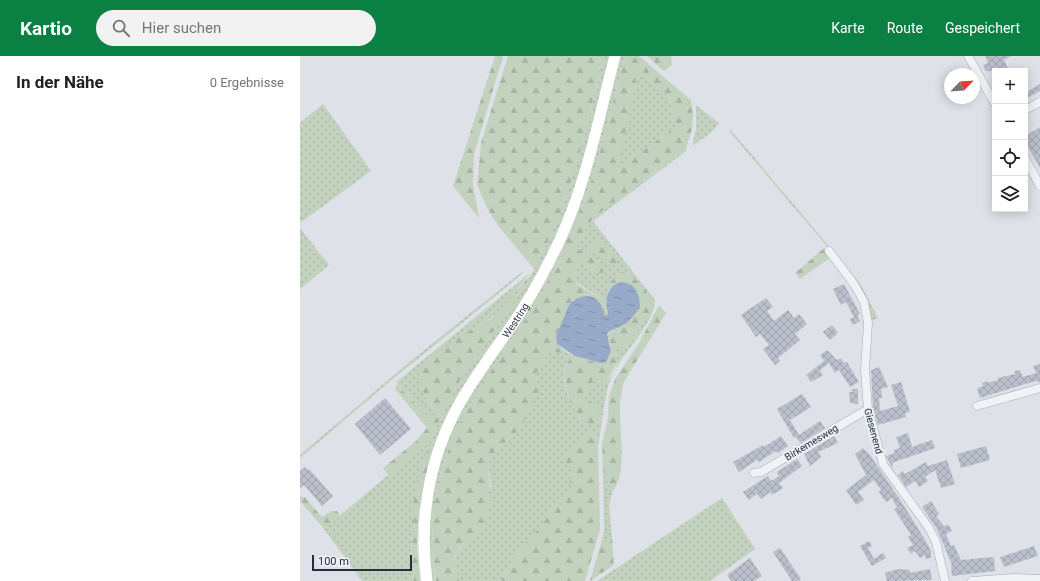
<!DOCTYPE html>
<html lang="de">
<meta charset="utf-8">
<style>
body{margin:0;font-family:Roboto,sans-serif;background:#f2f2f2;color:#202124}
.controls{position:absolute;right:12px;top:12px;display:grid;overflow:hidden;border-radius:0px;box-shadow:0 2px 10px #0003}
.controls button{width:36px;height:36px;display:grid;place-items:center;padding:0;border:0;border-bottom:1px solid #e0e0e0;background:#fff;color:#202124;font:20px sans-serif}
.compass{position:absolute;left:644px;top:12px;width:36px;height:36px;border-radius:50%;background:#fff;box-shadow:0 2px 10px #0003;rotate:65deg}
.scale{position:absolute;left:12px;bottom:10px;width:100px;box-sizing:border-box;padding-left:4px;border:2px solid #262d3f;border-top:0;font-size:11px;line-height:14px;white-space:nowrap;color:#262d3f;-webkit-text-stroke:3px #edf0f5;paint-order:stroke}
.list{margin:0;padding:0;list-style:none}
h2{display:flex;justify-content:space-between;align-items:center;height:52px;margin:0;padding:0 16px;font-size:17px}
h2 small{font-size:13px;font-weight:400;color:#757577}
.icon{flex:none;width:22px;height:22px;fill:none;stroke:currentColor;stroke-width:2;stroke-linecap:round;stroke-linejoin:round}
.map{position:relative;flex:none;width:740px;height:525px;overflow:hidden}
header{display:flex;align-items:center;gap:24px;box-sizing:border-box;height:56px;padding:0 20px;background:#0b8043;color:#fff}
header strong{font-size:19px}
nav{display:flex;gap:22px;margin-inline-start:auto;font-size:14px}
.search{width:280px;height:36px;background:#f2f2f2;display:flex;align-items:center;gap:10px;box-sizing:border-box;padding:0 14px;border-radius:22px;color:#757577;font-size:15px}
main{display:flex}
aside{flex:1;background:#fff}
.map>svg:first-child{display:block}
.grass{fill:url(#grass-dots)}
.forest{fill:url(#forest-firs);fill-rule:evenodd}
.water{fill:url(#water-ripples)}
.building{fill:url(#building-cross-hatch)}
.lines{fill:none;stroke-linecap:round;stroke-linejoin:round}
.minor-casing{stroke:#a7abb5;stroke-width:9}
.minor{stroke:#f0f2f6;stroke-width:8}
.secondary{stroke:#fff;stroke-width:11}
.labels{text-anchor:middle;stroke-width:4;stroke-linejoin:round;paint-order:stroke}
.street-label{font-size:10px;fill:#262d3f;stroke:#edf0f5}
</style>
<header>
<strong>Kartio</strong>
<div class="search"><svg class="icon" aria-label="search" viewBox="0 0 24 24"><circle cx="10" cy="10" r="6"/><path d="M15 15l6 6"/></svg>Hier suchen</div>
<nav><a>Karte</a><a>Route</a><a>Gespeichert</a></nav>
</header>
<main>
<aside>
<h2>In der Nähe<small>0 Ergebnisse</small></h2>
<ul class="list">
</ul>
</aside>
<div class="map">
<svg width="740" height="525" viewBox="0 0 740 525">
<defs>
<pattern id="grass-dots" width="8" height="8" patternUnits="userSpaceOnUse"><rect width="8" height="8" fill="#c2d2be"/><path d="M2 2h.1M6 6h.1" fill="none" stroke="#a7b5a4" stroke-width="1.8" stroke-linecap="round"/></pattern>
<pattern id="forest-firs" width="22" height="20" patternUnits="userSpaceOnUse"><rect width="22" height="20" fill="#c2d2be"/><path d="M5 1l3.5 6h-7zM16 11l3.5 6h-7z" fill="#a7b5a4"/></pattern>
<pattern id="water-ripples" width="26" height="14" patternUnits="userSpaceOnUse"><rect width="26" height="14" fill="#97abc9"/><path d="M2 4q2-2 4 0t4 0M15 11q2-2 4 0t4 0" fill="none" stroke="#7b8ca5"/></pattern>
<pattern id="building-cross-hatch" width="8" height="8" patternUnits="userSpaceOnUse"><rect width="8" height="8" fill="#bbbfcb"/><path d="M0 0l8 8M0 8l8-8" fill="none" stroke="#a1a4af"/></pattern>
</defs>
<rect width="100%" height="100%" fill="#dee1e8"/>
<path class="grass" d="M304 0H311L281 118 255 187 133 399 129 393C113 440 108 475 114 525H62L24 473 88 419 90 421 132 384 135 373 159 326 235 214 278 103Z
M319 0H325L296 111 284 146 270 174 257 208 238 244 182 328 154 377 141 417 134 452 132 489 135 525H130L127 487 136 416 160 354 252 208Z
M338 16 369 40 376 71 317 113Z
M23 48 71 115 0 167V67Z
M396 49 419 67 411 77 392 90 396 73Z
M430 73 560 227 578 262 570 266 567 246 530 194 430 76Z
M386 93V95L293 165 355 244C354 269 321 298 311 322 303 343 303 367 298 389L294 376 286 375C279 394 268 414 273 435L252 448 244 466 217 497 201 525H159C154 496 151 496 178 481L191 430 188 410 195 395 214 379 238 337 236 318 249 295 262 297 266 296 272 299C270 302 267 306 265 310 260 326 272 352 281 365L284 342 293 324 306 327C315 314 321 308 313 293L316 289 323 291 340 229 328 217C307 223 312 226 306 245L279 228 273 226V223L278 209 282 208 301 218 293 202 277 193 283 177 293 162Z
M0 172 29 209 0 233Z
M223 215 221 219 83 331 0 402V399L107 308Z
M230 217C211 241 194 268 163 276L123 336 136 358 130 363 96 326Z
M303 415 313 435 309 448 312 483 302 484 304 474Z
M422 442 455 493 410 525H297Z"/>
<path class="forest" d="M195 0H203L174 98 173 128 179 162 153 130Z
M208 0H304L278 103 260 158 235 214 159 326 135 373 132 384 90 421 83 412 116 385 127 372 95 333 97 328 130 363 136 357 123 336 120 327 119 317 131 303 163 276 171 274 192 262 235 214 200 172 188 154 177 129 181 87Z
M325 0H339L391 44 393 58 392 73 386 93 293 162 283 177 277 193C288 199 300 204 303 216L301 218 282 208 278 209 273 223V226L306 245 308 257 306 260C300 254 300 246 291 240 282 249 251 272 257 287 259 290 263 293 266 296L262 297 249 295 236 318 238 337 222 368 214 379 195 395 188 410 191 448 184 475 178 481 159 492 155 500 159 525H136L132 489 134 452 141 417 154 377 182 328 238 244 257 208 270 174 284 146 296 111ZM338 16 369 40 376 71 318 112Z
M347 0H371L372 9 364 15Z
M297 181H300L316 198 318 203 315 210H310L287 192 286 188 292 189 295 188Z
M524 192 531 201 500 223 495 217Z
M322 216C334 218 351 238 353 250L330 288 323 291H314L318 304 306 327 293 324 284 342 285 344 298 349 299 364C278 382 265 333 264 319 264 311 268 306 272 299L296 306 311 290 307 280C308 277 335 257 340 252L339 239 316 227 309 234 311 225Z
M359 249 366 257 324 326C314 356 326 388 320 418 319 424 316 430 313 435L303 415 302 389 308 361 309 341 315 323 339 287Z
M290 373 294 376 298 389 300 473 285 525H201L217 497 244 466 252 448 273 435 270 424 272 411 264 404 269 393 282 387 286 375Z
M129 392 133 399 119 455 117 487 120 525H114C109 486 110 427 129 392Z
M0 439 2 442 4 440 22 461 31 455H37L40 459 24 473 0 445Z
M312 483 314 509 290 525 302 484Z"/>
<path class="water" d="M321 226C336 227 340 238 340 252L327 267 310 275 307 278 311 295 306 306 301 307 275 300 257 288 256 280 269 249C278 239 293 235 301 249 303 253 302 257 306 260L308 257C305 245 306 230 321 226Z"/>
<path class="building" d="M685 0H711L704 4 709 15H686L683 9 688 7Z
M740 28V35L725 43V37Z
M740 71V112L727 89 725 91V80Z
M544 228 560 258 557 259 560 265 553 269 550 263 554 261 546 246 541 249 533 233Z
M466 242 473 251 467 255 474 265 488 254 494 262 499 258 507 268 495 278 500 284 478 302 480 305 475 309 463 293 469 289 460 278 456 281 441 259Z
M532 269 538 277H536H538L530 284 523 276Z
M527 294 537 304 541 302 544 307 547 306 559 326 550 331 539 314 535 317 529 307 520 314 523 319 511 326 506 319 524 305 520 299Z
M740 308V327L738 325 732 326 680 342 677 332 683 330 682 327 687 325 688 327 698 324V322L715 318V315L720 314 723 321 736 317 733 310Z
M579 311 588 331 581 333 582 342H579L580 355 598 350 591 329 601 326 610 356 605 357 606 361 578 369 573 352 571 314Z
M551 333H558V348L550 347 549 336H553Z
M502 338 511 351 490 364 499 379 520 365 525 372 500 387 496 381 494 382 477 353Z
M85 342 111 373 80 399 55 368Z
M608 377 612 391 632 384 635 392 592 407 593 410 592 411 586 400 595 397 594 394 600 392 596 381Z
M481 380 488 390 478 397 476 395 459 406 457 404 439 416 433 406 463 389 464 391Z
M534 380 538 387 518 396 521 401 510 410 504 398Z
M686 390 690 404 661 412 657 398Z
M563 392 570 399 599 442 624 482 631 495V502L626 503 625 499 620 502 615 495 611 498 607 492 613 489 608 481 611 479 594 453 597 452 592 442 586 446 579 436 581 434 574 424 558 436 564 444 556 449 546 434 566 419 555 398Z
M497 403 502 410 479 427 483 432 472 439 470 436 461 443 457 438 449 444 443 436 468 420 471 425 479 420 477 416Z
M647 404 655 428 641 432 635 414 625 421 628 425 619 431 615 425 606 431 598 419 603 415 605 418 626 406 628 410Z
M5 411 8 414 9 413 33 440 22 450 4 429 0 432V415Z
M631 445 639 458 636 460 644 470 649 469 652 475 646 478 651 490 654 489 661 504 692 501 694 502 695 515 652 520 651 509H652L637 473 622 451Z
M569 485 572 490 568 492 574 503 583 497 586 502 572 510 560 490Z
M734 490 738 500 704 511 700 501Z
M480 492 501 523 498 525H492L473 496Z
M450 502 462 520 454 525H431L427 519Z
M598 513 610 514V517L630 513 632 524 587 525 585 517Z"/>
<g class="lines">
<g class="minor-casing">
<path id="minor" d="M668 0 695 48
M725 54 740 46
M725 102 740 130
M529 195 554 228 564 246 568 267 565 314 568 353 583 408 629 472 636 486 645 525
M677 350 740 332
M454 417 461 416 568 353
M672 525 713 522 740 523"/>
</g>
<use href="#minor" class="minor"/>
<path class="secondary" id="s1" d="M127 525C119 466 128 405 157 352 172 324 192 298 210 272 228 246 243 219 257 190 286 130 298 64 315 0"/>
</g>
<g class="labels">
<g class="street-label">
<text dy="4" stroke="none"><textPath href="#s1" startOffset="284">Westring</textPath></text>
<text transform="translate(574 375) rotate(75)" y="4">Giesenend</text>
<text transform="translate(511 386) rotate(-31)" y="4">Birkemesweg</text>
</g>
</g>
</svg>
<div class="controls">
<button>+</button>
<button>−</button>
<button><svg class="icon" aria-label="locate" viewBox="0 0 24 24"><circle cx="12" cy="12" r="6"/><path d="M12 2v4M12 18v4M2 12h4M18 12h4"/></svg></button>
<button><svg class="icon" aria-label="layers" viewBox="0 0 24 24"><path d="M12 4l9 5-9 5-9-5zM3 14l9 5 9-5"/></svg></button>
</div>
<svg class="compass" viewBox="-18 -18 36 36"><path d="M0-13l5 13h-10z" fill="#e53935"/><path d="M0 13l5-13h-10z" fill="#757577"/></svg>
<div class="scale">100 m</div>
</div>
</main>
